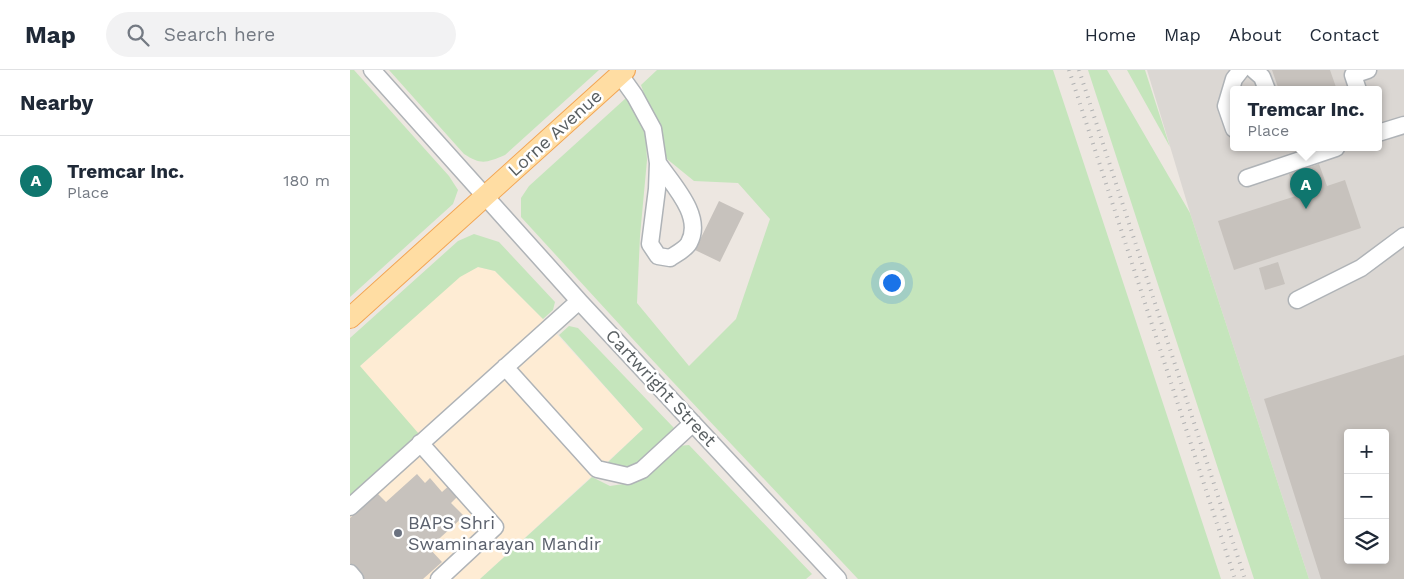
<!DOCTYPE html>
<meta charset="utf-8">
<style>
body{margin:0;font-family:"Work Sans",sans-serif;background:#f2f2f3;color:#1f2937}
.controls{position:absolute;right:15px;bottom:15px;display:grid;overflow:hidden;border-radius:5px;box-shadow:0 2px 8px #0003}
.controls button{width:45px;height:45px;display:grid;place-items:center;padding:0;border:0;border-bottom:1px solid #e0e1e3;background:#fff;color:#1f2937;font:25px sans-serif}
.you{position:absolute;left:541px;top:212px;width:18px;height:18px;margin:-12px;border:4px solid #fff;border-radius:50%;background:#1a73e8;box-shadow:0 0 0 8px #1a73e833}
.badge{display:grid;place-items:center;width:32px;height:32px;border-radius:50%;background:#0f766e;color:#fff;font-size:16px;font-weight:700}
.pin{position:absolute;translate:-50% -41px;filter:drop-shadow(0 1px 2px #0008)}
.pin::after{content:'';position:absolute;top:26px;width:18px;height:15px;background:inherit;clip-path:polygon(0 0,100% 0,50% 100%)}
.popup{position:absolute;left:880px;top:16px;width:152px;height:65px;box-sizing:border-box;display:grid;place-content:center;border-radius:5px;background:#fff;filter:drop-shadow(0 1px 4px #0005);font-size:16px;white-space:nowrap;color:#747a83}
.popup b{font-size:19px;color:#1f2937}
.popup::after{content:'';position:absolute;left:50%;top:100%;margin-left:-10px;border:10px solid transparent;border-top-color:#fff}
.list{margin:0;padding:0;list-style:none}
h2{display:flex;justify-content:space-between;align-items:center;height:65px;margin:0;padding:0 20px;font-size:21px}
h2 small{font-size:16px;font-weight:400;color:#747a83}
.list li{display:grid;grid-template-columns:32px 1fr auto;gap:15px;align-items:center;box-sizing:border-box;height:90px;padding:0 20px;border-top:1px solid #e0e1e3}
.list b{display:block;font-size:19px;white-space:nowrap}
.list p{margin:0;font-size:16px;white-space:nowrap;color:#747a83}
.list em{font-size:16px;font-style:normal;color:#747a83}
.icon{flex:none;width:28px;height:28px;fill:none;stroke:currentColor;stroke-width:2;stroke-linecap:round;stroke-linejoin:round}
.map{position:relative;flex:none;width:1054px;height:509px;overflow:hidden}
header{display:flex;align-items:center;gap:30px;box-sizing:border-box;height:70px;padding:0 25px;background:#fff;border-bottom:1px solid #e0e1e3}
header strong{font-size:24px}
nav{display:flex;gap:28px;margin-inline-start:auto;font-size:18px}
.search{width:350px;height:45px;background:#f2f2f3;display:flex;align-items:center;gap:12px;box-sizing:border-box;padding:0 18px;border-radius:28px;color:#747a83;font-size:19px}
main{display:flex}
aside{flex:1;background:#fff}
.map>svg:first-child{display:block}
.commercial{fill:#feecd4}
.industrial{fill:#dbd7d3;fill-rule:evenodd}
.green{fill:#c5e5bc}
.building{fill:#c7c2bd;fill-rule:evenodd}
.lines{fill:none;stroke-linecap:round;stroke-linejoin:round}
.minor-casing{stroke:#afb3b7;stroke-width:19}
.major-casing{stroke:#f3a553;stroke-width:22}
.minor{stroke:#fff;stroke-width:16}
.major{stroke:#ffdda3;stroke-width:20}
.rail{stroke:#b0b1b2;stroke-width:4;stroke-dasharray:1 6;stroke-linecap:butt}
.worship-dot{fill:#6b7280;stroke:#fff;stroke-width:2}
.labels{text-anchor:middle;stroke-width:5;stroke-linejoin:round;paint-order:stroke}
.street-label{font-size:18px;fill:#595f62;stroke:#fff}
.worship-label{font-size:18px;fill:#5b616d;stroke:#fff;text-anchor:start}
</style>
<header>
<strong>Map</strong>
<div class="search"><svg class="icon" aria-label="search" viewBox="0 0 24 24"><circle cx="10" cy="10" r="6"/><path d="M15 15l6 6"/></svg>Search here</div>
<nav><a>Home</a><a>Map</a><a>About</a><a>Contact</a></nav>
</header>
<main>
<aside>
<h2>Nearby<small></small></h2>
<ul class="list">
<li><span class="badge">A</span><div><b>Tremcar Inc.</b><p>Place</p></div><em>180 m</em></li>
</ul>
</aside>
<div class="map">
<svg width="1054" height="509" viewBox="0 0 1054 509">
<rect width="100%" height="100%" fill="#ede7e1"/>
<path class="commercial" d="M128 197 145 201 193 249 293 359 130 509H0V305L110 206Z"/>
<path class="industrial" d="M797 0H1054V509H959L841 146ZM884 20H1028V78H884ZM998 363H1035V490H998Z"/>
<path class="green" d="M0 0H4L99 106 108 120 103 134 0 227Z
M39 0H249L155 85C136 93 131 95 114 84Z
M307 0H703L871 509H508L292 279 171 147V128L179 116 276 28 295 54 297 90 290 166 287 233 339 296 386 249 420 149 388 113 344 111 317 89 291 15Z
M738 0H757L840 143 959 509H904Z
M777 0H795L820 77Z
M124 164 149 172 205 232 203 240 193 249 145 201 128 197 110 207 10 296 69 364 0 425V268L108 171Z
M219 256 228 258 324 358 323 364 292 394 274 399 257 393 293 359 209 265Z
M339 375 462 504 456 509H130L242 407 260 416 280 413 328 376Z"/>
<path class="building" d="M922 0H980L987 20H929Z
M969 94 977 116 995 110 1011 158 884 200 868 151 946 126 939 104Z
M369 131 394 143 370 192 345 180Z
M928 192 935 214 915 220 909 198Z
M1054 285V509H971L914 329ZM998 363H1035V490H998Z
M67 404 75 413 80 408 92 422 101 414 110 424 101 433 114 446 79 478 92 492 73 509H14L0 493V448L27 423 36 432Z"/>
<g class="lines">
<g class="minor-casing">
<path id="minor" d="M22 0 230 232 488 509
M904 0 912 7 917 20
M270 5 285 26 303 59 308 93 307 119 300 174 308 186 320 188C326 184 336 179 339 173 354 146 322 114 308 93
M1008 20 1003 5 1018 0
M884 59 876 36 884 9 891 0
M1028 63 1054 55
M897 108 986 78
M947 230 1011 198 1054 166
M155 297 247 399 278 406 292 400 343 353
M70 373 145 457 89 509
M0 437 229 231
M0 503 5 509"/>
</g>
<g class="major-casing">
<path id="major" d="M0 248 275 0"/>
</g>
<use href="#minor" class="minor"/>
<use href="#major" class="major"/>
<path class="rail" d="M719 0 885 509
M729 0 895 509"/>
</g>
<circle class="worship-dot" cx="48" cy="463" r="5"/>
<g class="labels">
<g class="street-label">
<text transform="translate(205 63) rotate(-42)" y="6">Lorne Avenue</text>
<text transform="translate(311 318) rotate(47)" y="6">Cartwright Street</text>
</g>
<g class="worship-label">
<text x="58" y="459">BAPS Shri<tspan x="58" dy="21">Swaminarayan Mandir</tspan></text>
</g>
</g>
</svg>
<div class="controls">
<button>+</button>
<button>−</button>
<button><svg class="icon" aria-label="layers" viewBox="0 0 24 24"><path d="M12 4l9 5-9 5-9-5zM3 14l9 5 9-5"/></svg></button>
</div>
<div class="you"></div>
<div class="pin badge" style="left:956px;top:139px">A</div>
<div class="popup"><b>Tremcar Inc.</b>Place</div>
</div>
</main>
